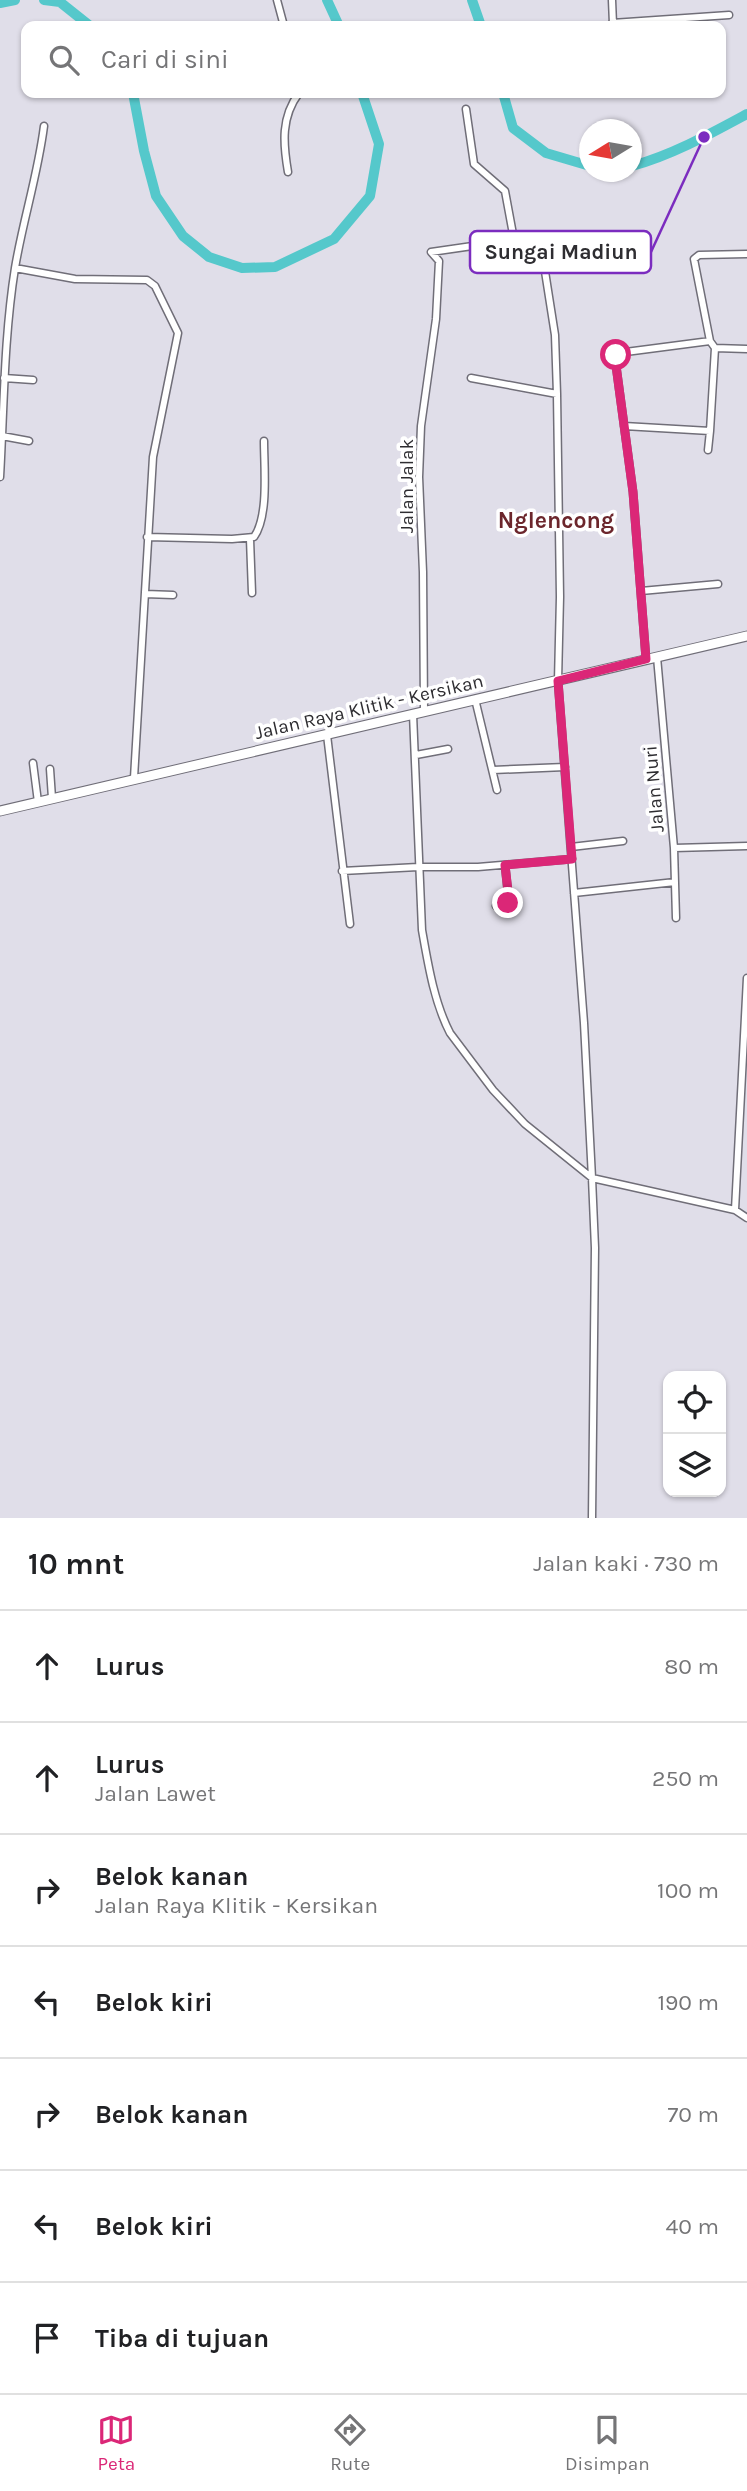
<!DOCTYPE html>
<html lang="id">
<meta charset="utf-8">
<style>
body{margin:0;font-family:Karla,sans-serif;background:#f2f2f2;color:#202124}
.controls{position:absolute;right:21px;bottom:21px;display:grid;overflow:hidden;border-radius:14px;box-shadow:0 2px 5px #0004}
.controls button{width:63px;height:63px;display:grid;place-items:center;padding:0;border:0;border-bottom:2px solid #e0e0e0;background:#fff;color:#202124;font:35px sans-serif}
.compass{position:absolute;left:579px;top:119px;width:63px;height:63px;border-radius:50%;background:#fff;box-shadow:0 2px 5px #0004;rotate:259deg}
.stop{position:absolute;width:21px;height:21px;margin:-16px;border:5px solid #db2777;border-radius:50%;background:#fff}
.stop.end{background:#db2777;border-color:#fff;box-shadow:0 2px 7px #0008}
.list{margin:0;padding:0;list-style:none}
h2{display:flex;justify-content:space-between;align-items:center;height:91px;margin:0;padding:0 28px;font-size:30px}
h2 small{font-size:23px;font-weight:400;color:#757577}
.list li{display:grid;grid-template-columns:46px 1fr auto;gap:21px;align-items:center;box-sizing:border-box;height:112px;padding:0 28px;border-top:2px solid #e0e0e0}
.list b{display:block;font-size:26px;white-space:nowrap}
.list p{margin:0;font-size:23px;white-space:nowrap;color:#757577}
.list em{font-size:23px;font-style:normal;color:#757577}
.icon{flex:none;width:38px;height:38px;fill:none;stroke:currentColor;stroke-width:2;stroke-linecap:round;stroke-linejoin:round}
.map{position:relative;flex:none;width:747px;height:1518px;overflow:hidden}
.search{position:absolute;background:#fff;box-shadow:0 2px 5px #0004;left:21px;right:21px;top:21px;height:77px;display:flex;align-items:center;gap:18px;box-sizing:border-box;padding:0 24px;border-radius:14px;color:#757577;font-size:26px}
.sheet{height:875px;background:#fff}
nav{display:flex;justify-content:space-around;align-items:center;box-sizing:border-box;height:98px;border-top:2px solid #e0e0e0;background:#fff;font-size:19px;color:#757577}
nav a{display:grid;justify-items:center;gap:4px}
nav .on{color:#db2777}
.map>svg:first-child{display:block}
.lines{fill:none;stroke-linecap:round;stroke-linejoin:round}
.river{stroke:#55c8cb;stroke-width:10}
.street-casing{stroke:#706e78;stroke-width:9}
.secondary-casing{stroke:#706e78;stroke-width:11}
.street{stroke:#fff;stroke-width:6}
.secondary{stroke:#fff;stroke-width:9}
.route{stroke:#db2777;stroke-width:9}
.labels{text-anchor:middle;stroke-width:7;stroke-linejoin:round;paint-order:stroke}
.street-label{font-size:19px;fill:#2e2d31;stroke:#fff}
.quarter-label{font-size:23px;font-weight:bold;fill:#6c262c;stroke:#fff}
.leader{fill:none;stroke:#7b2cbf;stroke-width:2.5}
.callout-dot{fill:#7b2cbf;stroke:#fff;stroke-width:2.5}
.callout{fill:#fff;stroke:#7b2cbf;stroke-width:2.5}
.callout-label{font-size:21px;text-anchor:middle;font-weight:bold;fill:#2e2d31}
</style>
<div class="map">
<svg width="747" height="1518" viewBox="0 0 747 1518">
<rect width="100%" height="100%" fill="#e0dee9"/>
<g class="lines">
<path class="river" d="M44 0 60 2 90 26
M327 0 339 26
M472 0 481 26
M0 3 15 0
M133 93 144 151 156 196 183 236 209 257 242 268 275 267 334 239 370 196 379 144 362 93
M503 93 513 128 546 153 590 166
M632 166C672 155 710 134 747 114"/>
<g class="street-casing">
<path id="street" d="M277 0 284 26
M612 0 613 24
M612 23 729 15
M466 109 474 164 505 191 515 245 523 253 540 258 544 265 555 335 557 394 560 597 558 681 584 1023 592 1178 735 1210
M288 172C283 143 281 117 299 93
M15 268 75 279 147 280 155 286 178 333 153 457 134 778
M715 348 747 349
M4 378 33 380
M471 378 557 394
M624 426 710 431 715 348 710 341 694 259 699 255 747 254
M2 436 29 441
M708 450 710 431
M0 477C4 407 4 337 15 268 23 220 38 174 44 126
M147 537 232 539 254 537C269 516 264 467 264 441
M250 539 252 593
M641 591 718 584
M145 594 173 595
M657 657 674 848 676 918
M646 659 633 492 615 358 618 353 710 341
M475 699 497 790
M424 712 423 572 419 477 421 426 436 319 439 261 431 252 514 240
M413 714 422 930C428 964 434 1002 450 1033L493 1090 525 1124 592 1178 595 1248 592 1518
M327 735 350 924
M416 755 448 749
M33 763 38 802
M50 769 52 798
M493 770 565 767
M571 847 623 841
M674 848 747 846
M342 871 418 867H478L572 859
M574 893 675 882
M496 906 509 902 505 865
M747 978 735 1210 747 1218"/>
</g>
<g class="secondary-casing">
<path id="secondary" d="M0 811 747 636"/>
</g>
<use href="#street" class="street"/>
<use href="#secondary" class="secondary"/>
</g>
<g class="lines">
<path class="route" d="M508 903 509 900 505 865 572 859 558 681 646 659 633 492 615 358 616 355"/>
</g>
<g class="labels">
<g class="street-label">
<text transform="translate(406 486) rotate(-90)" y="7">Jalan Jalak</text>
<text transform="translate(369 706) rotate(-13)" y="7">Jalan Raya Klitik - Kersikan</text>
<text transform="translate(653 789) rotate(-95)" y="7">Jalan Nuri</text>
</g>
<g class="quarter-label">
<text x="556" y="528">Nglencong</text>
</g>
</g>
<path class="leader" d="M704 137L651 252"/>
<circle class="callout-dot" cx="704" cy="137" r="7"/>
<rect class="callout" x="470" y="231" width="181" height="42" rx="7"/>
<g class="callout-label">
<text x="561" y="259">Sungai Madiun</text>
</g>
</svg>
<div class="controls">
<button><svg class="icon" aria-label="locate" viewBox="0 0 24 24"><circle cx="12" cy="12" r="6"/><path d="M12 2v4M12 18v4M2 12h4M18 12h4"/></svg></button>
<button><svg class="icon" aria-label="layers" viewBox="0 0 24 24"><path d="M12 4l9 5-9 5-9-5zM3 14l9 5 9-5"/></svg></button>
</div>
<svg class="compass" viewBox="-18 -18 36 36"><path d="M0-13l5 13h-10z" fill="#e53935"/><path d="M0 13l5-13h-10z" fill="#757577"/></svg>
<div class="stop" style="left:616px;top:355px"></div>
<div class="stop end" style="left:508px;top:903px"></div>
<div class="search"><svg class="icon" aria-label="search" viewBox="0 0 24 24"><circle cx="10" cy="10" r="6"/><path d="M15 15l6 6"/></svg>Cari di sini</div>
</div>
<section class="sheet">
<h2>10 mnt<small>Jalan kaki · 730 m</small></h2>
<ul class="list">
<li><svg class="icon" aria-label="ahead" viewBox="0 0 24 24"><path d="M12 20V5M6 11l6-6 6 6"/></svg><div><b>Lurus</b></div><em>80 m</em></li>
<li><svg class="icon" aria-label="ahead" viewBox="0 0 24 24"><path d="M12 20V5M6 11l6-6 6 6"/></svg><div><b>Lurus</b><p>Jalan Lawet</p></div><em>250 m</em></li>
<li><svg class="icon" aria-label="right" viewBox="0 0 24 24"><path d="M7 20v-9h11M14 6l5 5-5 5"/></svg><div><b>Belok kanan</b><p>Jalan Raya Klitik - Kersikan</p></div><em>100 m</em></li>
<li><svg class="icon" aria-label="left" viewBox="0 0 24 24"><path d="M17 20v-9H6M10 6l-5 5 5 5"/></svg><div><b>Belok kiri</b></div><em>190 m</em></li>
<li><svg class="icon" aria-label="right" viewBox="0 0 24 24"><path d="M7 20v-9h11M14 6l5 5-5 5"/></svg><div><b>Belok kanan</b></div><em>70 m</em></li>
<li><svg class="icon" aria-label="left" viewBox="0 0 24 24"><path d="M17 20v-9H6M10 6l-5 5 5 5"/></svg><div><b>Belok kiri</b></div><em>40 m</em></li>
<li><svg class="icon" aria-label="arrive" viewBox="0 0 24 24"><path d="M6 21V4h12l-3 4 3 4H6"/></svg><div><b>Tiba di tujuan</b></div></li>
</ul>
</section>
<nav>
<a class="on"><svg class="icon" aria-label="map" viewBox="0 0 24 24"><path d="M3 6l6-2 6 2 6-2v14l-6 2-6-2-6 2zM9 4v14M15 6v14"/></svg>Peta</a>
<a><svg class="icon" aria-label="directions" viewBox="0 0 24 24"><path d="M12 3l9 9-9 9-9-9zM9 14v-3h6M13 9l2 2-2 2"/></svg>Rute</a>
<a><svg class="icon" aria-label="saved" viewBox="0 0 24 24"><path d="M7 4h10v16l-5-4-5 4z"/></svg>Disimpan</a>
</nav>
